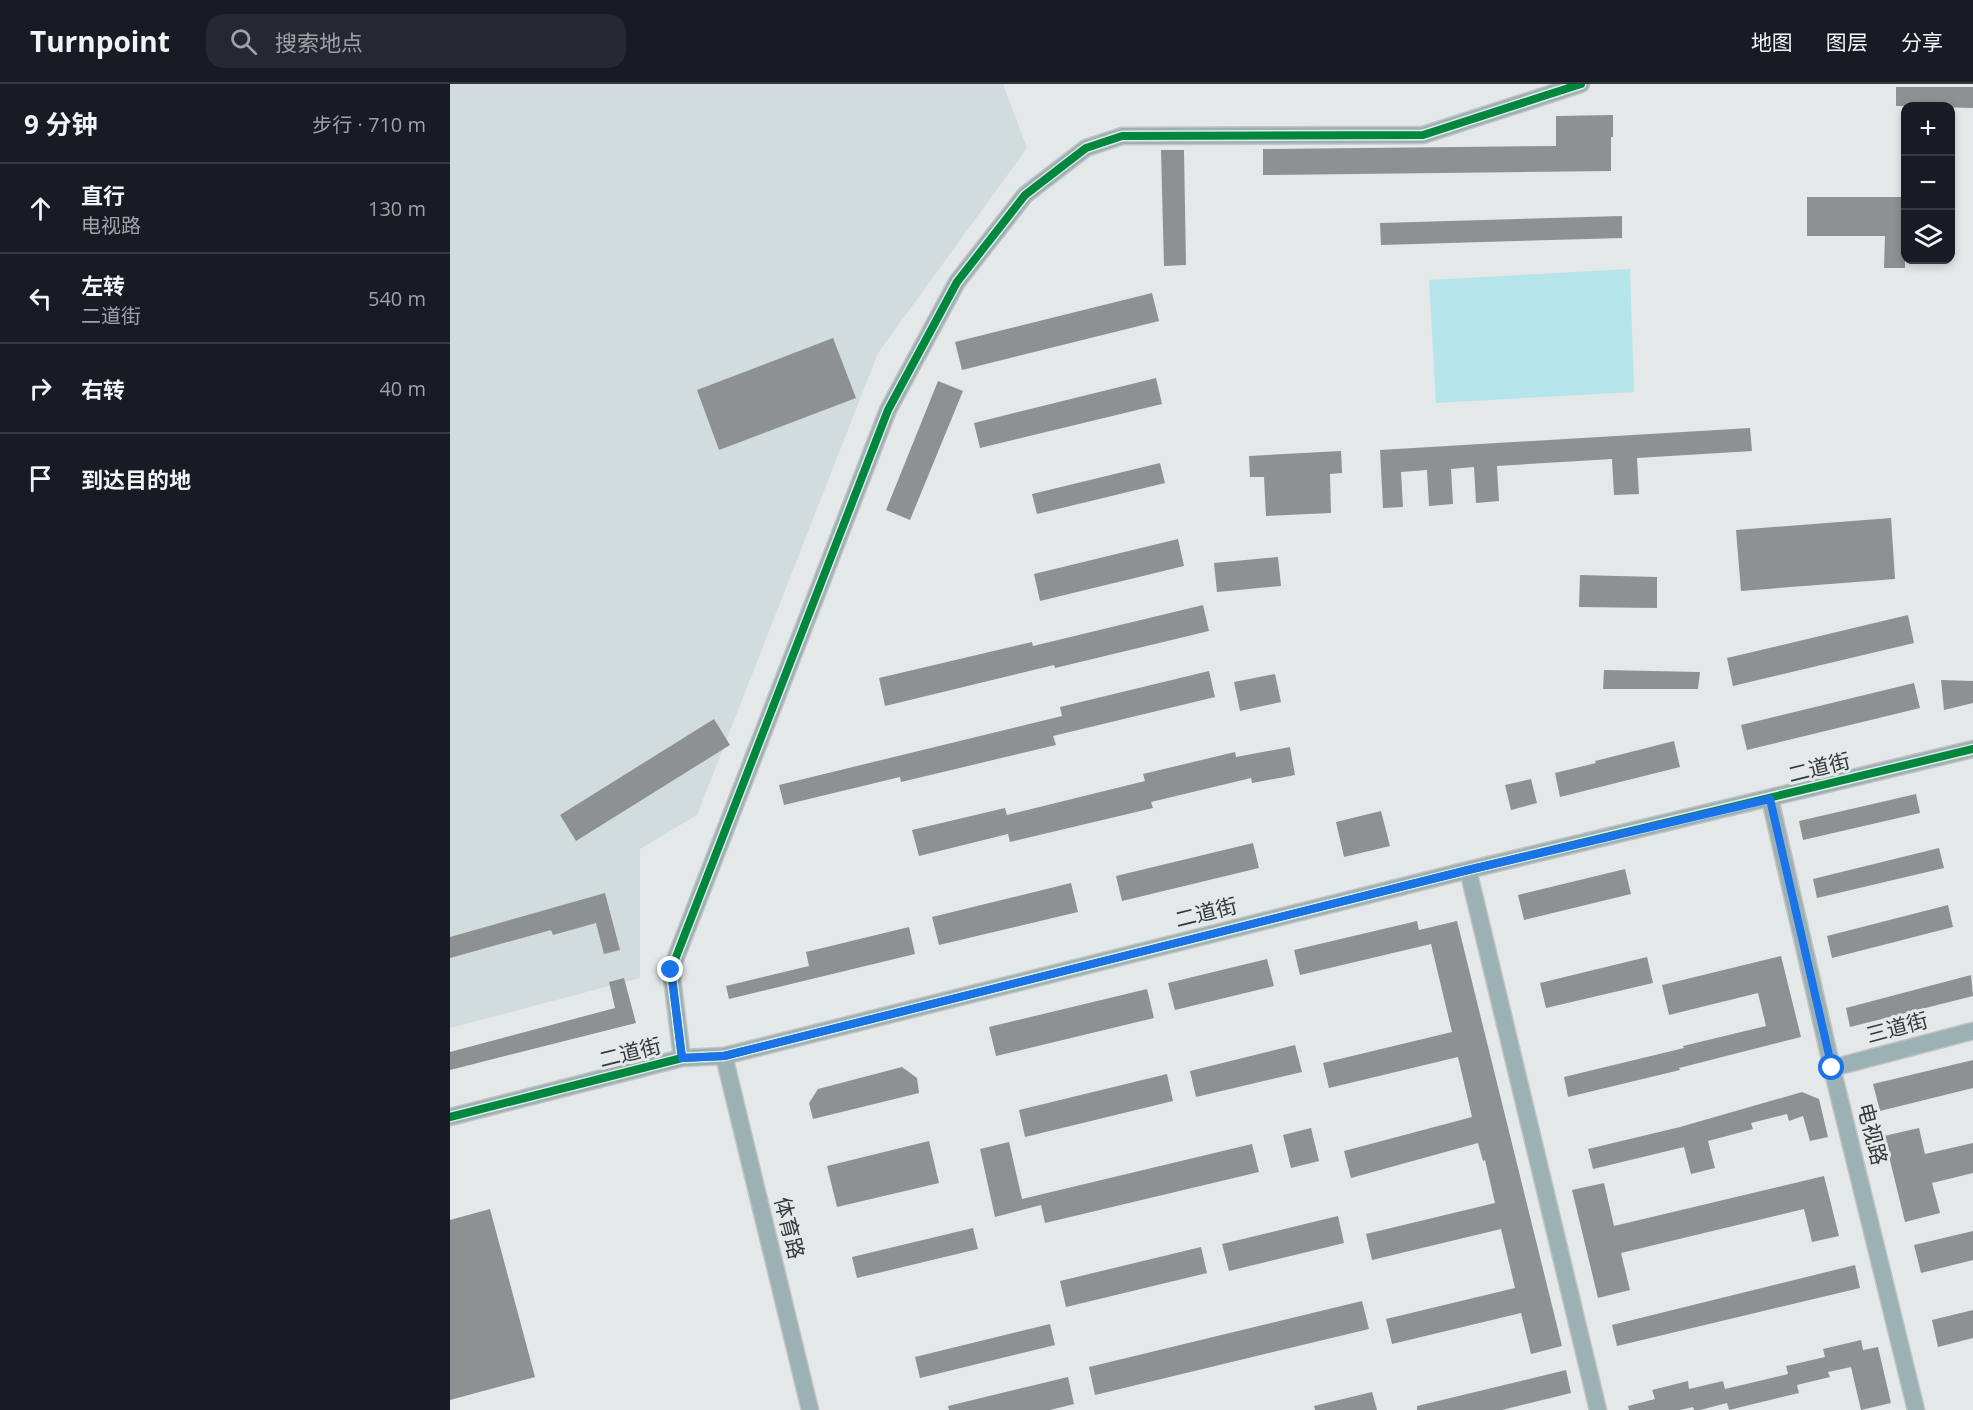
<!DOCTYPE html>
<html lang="zh">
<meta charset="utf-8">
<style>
body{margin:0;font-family:"Open Sans","Noto Sans SC",sans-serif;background:#242831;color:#f1f3f6}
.controls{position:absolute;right:18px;top:18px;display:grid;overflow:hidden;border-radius:12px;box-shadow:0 3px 9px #0003}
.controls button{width:54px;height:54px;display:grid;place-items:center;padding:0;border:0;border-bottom:2px solid #363941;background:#171b24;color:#f1f3f6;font:30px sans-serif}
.stop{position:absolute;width:18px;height:18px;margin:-14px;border:4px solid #1a73e8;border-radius:50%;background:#fff}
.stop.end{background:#1a73e8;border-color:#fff;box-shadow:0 2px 6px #0008}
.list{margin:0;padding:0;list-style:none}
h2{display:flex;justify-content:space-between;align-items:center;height:78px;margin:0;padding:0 24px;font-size:26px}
h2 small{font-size:20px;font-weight:400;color:#9ea1a6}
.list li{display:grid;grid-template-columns:39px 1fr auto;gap:18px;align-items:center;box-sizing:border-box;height:90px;padding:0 24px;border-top:2px solid #363941}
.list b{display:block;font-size:22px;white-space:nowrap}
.list p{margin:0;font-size:20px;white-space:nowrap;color:#9ea1a6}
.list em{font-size:20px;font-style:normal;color:#9ea1a6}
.icon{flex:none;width:33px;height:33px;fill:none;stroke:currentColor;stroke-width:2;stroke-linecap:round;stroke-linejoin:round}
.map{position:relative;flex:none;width:1523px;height:1326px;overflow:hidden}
header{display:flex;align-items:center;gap:36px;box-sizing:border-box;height:84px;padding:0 30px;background:#171b24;border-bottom:2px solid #363941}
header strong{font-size:28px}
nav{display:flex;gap:33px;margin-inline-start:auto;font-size:21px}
.search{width:420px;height:54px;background:#242831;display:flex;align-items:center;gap:15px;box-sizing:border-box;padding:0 21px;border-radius:18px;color:#9ea1a6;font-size:22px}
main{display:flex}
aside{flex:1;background:#171b24}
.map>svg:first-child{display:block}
.built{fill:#d2dcdd}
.green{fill:#b5e4eb}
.building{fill:#8e9191}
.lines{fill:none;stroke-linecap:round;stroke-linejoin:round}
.street-casing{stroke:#c2c4c5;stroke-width:19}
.street{stroke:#9bb1b3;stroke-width:16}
.cycleway-casing{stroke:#e3e9ea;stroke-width:11}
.cycleway{stroke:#00873e;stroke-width:8}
.route{stroke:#1a73e8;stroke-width:8}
.labels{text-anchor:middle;stroke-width:6;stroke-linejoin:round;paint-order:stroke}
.street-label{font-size:21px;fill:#353838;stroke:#e3e9ea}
</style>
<header>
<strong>Turnpoint</strong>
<div class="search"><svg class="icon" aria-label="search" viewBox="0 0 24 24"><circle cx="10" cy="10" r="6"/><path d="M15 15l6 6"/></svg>搜索地点</div>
<nav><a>地图</a><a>图层</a><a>分享</a></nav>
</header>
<main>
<aside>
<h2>9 分钟<small>步行 · 710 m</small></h2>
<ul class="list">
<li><svg class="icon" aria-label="ahead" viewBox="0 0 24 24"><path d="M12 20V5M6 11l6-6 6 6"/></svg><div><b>直行</b><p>电视路</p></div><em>130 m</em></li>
<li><svg class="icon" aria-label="left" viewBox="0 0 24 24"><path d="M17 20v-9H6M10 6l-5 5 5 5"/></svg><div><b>左转</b><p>二道街</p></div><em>540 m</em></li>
<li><svg class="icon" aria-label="right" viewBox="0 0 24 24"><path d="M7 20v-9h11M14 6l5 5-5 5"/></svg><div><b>右转</b></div><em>40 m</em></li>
<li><svg class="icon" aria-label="arrive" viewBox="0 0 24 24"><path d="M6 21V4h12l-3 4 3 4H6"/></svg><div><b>到达目的地</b></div></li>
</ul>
</aside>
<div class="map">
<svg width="1523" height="1326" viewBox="0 0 1523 1326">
<rect width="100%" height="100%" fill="#e4e8e9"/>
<path class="built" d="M0 0H553L577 64 428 269 247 731 190 765V894L0 944Z"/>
<path class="green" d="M1180 185 1184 308 986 319 979 196Z"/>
<path class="building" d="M1446 3H1523V24L1446 22Z
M1163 31V53H1161V87L813 91V65L1106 62V32Z
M711 66H734L736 181 714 182Z
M1357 113H1455V184H1434L1435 152H1357Z
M1172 132V154L931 161 930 139Z
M702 209 709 237 512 286 505 258Z
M383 254 406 314 269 366 247 306Z
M706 294 712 320 530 364 524 339Z
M488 297 513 307 460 436 436 426Z
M1300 344 1302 367 1187 374 1189 410 1164 411 1162 375 1047 382 1049 417 1026 419 1024 383 1001 385 1003 420 979 422 977 386 951 388 953 423 933 424 930 366Z
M891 367 892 389 880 390 881 429 816 432 814 393H800L799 372Z
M710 379 715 399 587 430 582 410Z
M1441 434 1445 495 1291 507 1286 446Z
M728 455 734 482 590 517 584 490Z
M828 473 831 502 767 508 764 479Z
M1130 491 1207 493V524L1129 523Z
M753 521 759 547 605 584 604 581 435 622 429 594 582 558 583 562Z
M1458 531 1464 559 1283 602 1277 574Z
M1154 586 1250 588 1248 605H1153Z
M759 587 765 613 603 652 606 661 451 698 450 693 334 721 329 701 612 632 610 623Z
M825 590 831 618 790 627 784 598Z
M1491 596 1523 597V619L1494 626Z
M1464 599 1470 624 1297 666 1291 641Z
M264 635 280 661 126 757 110 731Z
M1224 657 1230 683 1110 713 1105 689 1146 679 1145 677Z
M840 663 845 691 802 699 801 694 701 718 703 724 560 758 558 750 469 772 462 746 555 724 557 731 695 697 693 690 785 668 786 673Z
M1081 695 1087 719 1061 726 1055 701Z
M1466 710 1470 729 1353 756 1349 737Z
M931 727 940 762 894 773 886 738Z
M803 759 809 784 672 817 666 792Z
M1489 764 1494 784 1367 814 1363 795Z
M1175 785 1181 810 1074 836 1068 811Z
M621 799 628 828 489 861 482 833Z
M155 809 170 866 154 870 146 839 103 851 101 846 0 874V853Z
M1498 821 1503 843 1382 874 1377 852Z
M967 837 969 846 1007 837 1112 1262 1081 1270 1071 1229 942 1260 936 1235 1065 1204 1051 1145 922 1176 916 1150 1045 1119 1035 1076 1033 1077 1028 1059 901 1094 894 1067 1022 1033 1008 973 879 1004 873 979 1002 948 981 860 850 891 844 866Z
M459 843 465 870 279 915 276 902 359 882 356 868Z
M1331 872 1351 953 1229 984 1230 986 1118 1013 1114 993 1234 964 1233 962 1316 942 1308 909 1219 931 1212 901Z
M1197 873 1203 899 1096 924 1090 899Z
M817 875 824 902 725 926 718 899Z
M1521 891 1523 912 1400 943 1396 924Z
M174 894 186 939 0 986V968L165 924 159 898Z
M697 905 704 934 546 972 539 943Z
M845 961 852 988 746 1013 740 987Z
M1523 976V1004L1430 1027 1423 1000Z
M452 983 467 994 469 1009 363 1035 359 1019 368 1005Z
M717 990 723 1017 575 1053 569 1026Z
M1352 1008 1369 1015 1378 1053 1360 1057 1353 1032 1339 1037 1337 1030 1301 1039 1303 1045 1258 1057 1265 1084 1241 1090 1234 1063 1143 1085 1138 1065 1230 1043Z
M861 1044 869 1077 841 1084 833 1051Z
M1469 1044 1475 1070 1523 1059V1089L1482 1099 1490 1129 1455 1138 1434 1052Z
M479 1057 489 1099 387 1123 377 1082Z
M559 1058 572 1115 802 1060 809 1088 595 1139 591 1121 545 1133 530 1065Z
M1374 1092 1389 1152 1362 1158 1354 1125 1171 1169 1180 1206 1148 1214 1122 1106 1154 1099 1164 1142Z
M40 1125 85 1293 0 1316V1136Z
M888 1132 894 1159 779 1187 772 1160Z
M523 1144 528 1165 407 1194 402 1173Z
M1523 1147V1176L1471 1189 1464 1161Z
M751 1163 757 1189 616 1223 610 1197Z
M1405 1181 1410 1204 1167 1262 1162 1241Z
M912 1217 919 1245 645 1311 639 1283Z
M1523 1226V1254L1488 1263 1482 1236Z
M600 1240 605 1261 470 1294 465 1273Z
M1411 1256 1413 1266 1428 1263 1441 1319 1411 1326 1401 1283 1378 1288 1380 1293 1347 1301 1349 1309 1279 1326 1277 1319 1250 1326H1244L1243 1323 1230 1326H1179L1178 1322 1205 1315 1202 1306 1238 1297 1239 1305 1273 1297 1275 1305 1338 1290 1336 1282 1375 1273 1373 1265Z
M1116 1286 1121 1309 1052 1326H967V1322Z
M618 1293 624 1320 600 1326H499L498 1322Z
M922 1308 927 1326H865L864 1322Z"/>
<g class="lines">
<g class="street-casing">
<path id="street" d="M1320 715 1382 984 1466 1326
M1018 786 1148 1326
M274 972 360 1326
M232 974 221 886 438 326 507 198 575 111 636 64 672 52 973 51 1131 0
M1382 984 1523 947
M0 1033 232 974 274 972 1018 786 1523 665"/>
</g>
<use href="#street" class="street"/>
<g class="cycleway-casing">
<path id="cycleway" d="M232 974 221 886 438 326 507 198 575 111 636 64 672 52 973 51 1131 0
M0 1033 232 974 274 972 1018 786 1523 665"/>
</g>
<use href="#cycleway" class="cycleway"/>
</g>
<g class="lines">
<path class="route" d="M221 886 232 974 274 972 1018 786 1320 715 1382 984"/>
</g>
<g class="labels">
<g class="street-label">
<text transform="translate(1369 684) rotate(-14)" y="7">二道街</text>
<text transform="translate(756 829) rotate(-14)" y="7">二道街</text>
<text transform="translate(1447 944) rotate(-15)" y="7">三道街</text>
<text transform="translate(180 969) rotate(-14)" y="7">二道街</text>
<text transform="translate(1422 1050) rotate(76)" y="7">电视路</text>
<text transform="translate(339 1144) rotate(76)" y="7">体育路</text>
</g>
</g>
</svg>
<div class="controls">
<button>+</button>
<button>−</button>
<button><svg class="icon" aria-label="layers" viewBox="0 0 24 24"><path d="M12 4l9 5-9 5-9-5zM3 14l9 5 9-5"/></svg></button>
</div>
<div class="stop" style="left:1382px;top:984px"></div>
<div class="stop end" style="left:221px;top:886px"></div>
</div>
</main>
